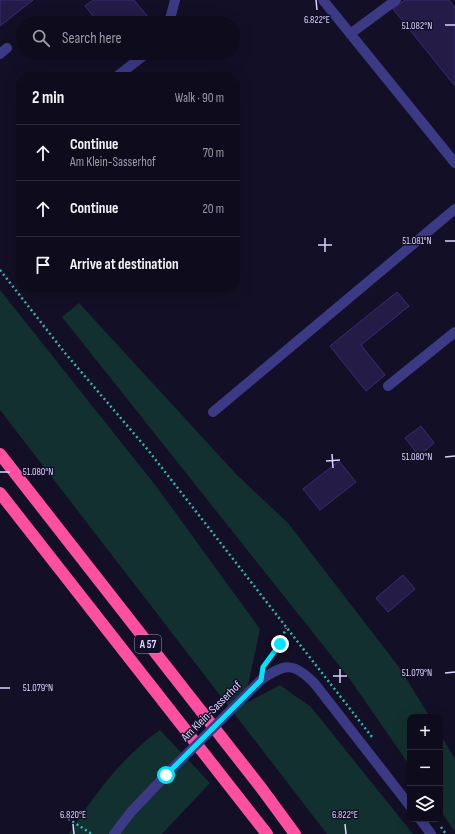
<!DOCTYPE html>
<meta charset="utf-8">
<style>
body{margin:0;font-family:"Sofia Sans Condensed",sans-serif;background:#171425;color:#f1f3f6}
.controls{position:absolute;right:12px;bottom:12px;display:grid;overflow:hidden;border-radius:8px;box-shadow:0 4px 16px #0002}
.controls button{width:36px;height:36px;display:grid;place-items:center;padding:0;border:0;border-bottom:1px solid #2e2b3b;background:#0e0b1c;color:#f1f3f6;font:20px sans-serif}
.stop{position:absolute;width:12px;height:12px;margin:-9px;border:3px solid #00e5ff;border-radius:50%;background:#fff}
.stop.end{background:#00e5ff;border-color:#fff;box-shadow:0 1px 4px #0008}
.list{margin:0;padding:0;list-style:none}
h2{display:flex;justify-content:space-between;align-items:center;height:52px;margin:0;padding:0 16px;font-size:17px}
h2 small{font-size:13px;font-weight:400;color:#9b9ba3}
.list li{display:grid;grid-template-columns:26px 1fr auto;gap:12px;align-items:center;box-sizing:border-box;height:56px;padding:0 16px;border-top:1px solid #2e2b3b}
.list b{display:block;font-size:15px;white-space:nowrap}
.list p{margin:0;font-size:13px;white-space:nowrap;color:#9b9ba3}
.list em{font-size:13px;font-style:normal;color:#9b9ba3}
.icon{flex:none;width:22px;height:22px;fill:none;stroke:currentColor;stroke-width:2;stroke-linecap:round;stroke-linejoin:round}
.map{position:relative;flex:none;width:455px;height:834px;overflow:hidden}
.search{position:absolute;background:#0e0b1c;box-shadow:0 4px 16px #0002;left:16px;top:16px;width:224px;height:44px;display:flex;align-items:center;gap:10px;box-sizing:border-box;padding:0 14px;border-radius:22px;color:#9b9ba3;font-size:15px}
.panel{position:absolute;background:#0e0b1c;box-shadow:0 4px 16px #0002;left:16px;top:72px;width:224px;height:220px;border-radius:16px}
.map>svg:first-child{display:block}
.green{fill:#12302f}
.building{fill:#241b47;stroke:#3b2d73}
.lines{fill:none;stroke-linecap:round;stroke-linejoin:round}
.path{stroke:#2fb8b0;stroke-width:2.5;stroke-dasharray:2 3;stroke-linecap:butt}
.minor{stroke:#3d3a85;stroke-width:10}
.highway{stroke:#ff4fa3;stroke-width:12}
.minor-bridge{stroke:#3d3a85;stroke-width:10}
.route{stroke:#00e5ff;stroke-width:5}
.ticks{fill:none;stroke:#d9d4ff;stroke-width:1.5}
.labels{text-anchor:middle;stroke-width:3;stroke-linejoin:round;paint-order:stroke}
.shield{fill:#130f26;stroke:#9e99be;stroke-width:1}
.shield-label{font-size:11px;font-weight:bold;fill:#d9d4ff}
.street-label{font-size:12px;fill:#d9d4ff;stroke:#130f26}
.ticks-label{font-size:10px;text-anchor:middle;fill:#d9d4ff;stroke:#130f26;stroke-width:3;stroke-linejoin:round;paint-order:stroke}
</style>
<div class="map">
<svg width="455" height="834" viewBox="0 0 455 834">
<rect width="100%" height="100%" fill="#130f26"/>
<path class="green" d="M0 290 156 486 260 629 244 704 280 685 311 707 413 834H327L0 410Z
M79 303 237 475 288 523 399 667 430 717H410V766L349 678 62 317Z
M160 730 210 783 162 834H69C93 796 123 756 160 730Z
M440 734 455 759V832L440 810Z"/>
<path class="building" d="M0 0H33L0 26Z
M93 0H134L153 23H99L85 6Z
M405 0H449L455 8V86L393 9Z
M397 292 409 306 361 345 385 375 366 391 330 346Z
M421 426 434 443 419 456 405 438Z
M339 461 356 482 320 510 303 489Z
M403 575 415 589 388 612 376 598Z"/>
<g class="lines">
<path class="path" d="M0 270 65 353 148 450 372 737
M266 663 280 644 286 628
M64 816 92 834
M441 827 446 834"/>
<path class="minor" d="M323 0 455 163
M169 23 175 0
M350 34 396 0
M0 54 7 48
M116 77 147 53
M388 386 455 332
M213 412 455 209
M261 680C285 663 294 662 315 684L410 806
M420 819 431 834
M114 834 131 812 166 775"/>
<path class="highway" d="M0 454 262 789 295 834
M0 493 267 834"/>
<path class="minor-bridge" d="M166 775 261 680"/>
</g>
<g class="lines">
<path class="route" d="M166 775 261 680 263 667 280 644"/>
</g>
<path class="ticks" d="M316 0 317 10M445 25H455M325 238V252M445 241H455M318 245H332M332 454 333 468M445 457 455 456M326 461 340 460M0 472H10M340 669V683M445 673 455 672M333 676H347M0 688H10M73 824 74 834M345 824 346 834"/>
<g class="labels">
<rect class="shield" x="135" y="635" width="26" height="18" rx="3"/>
<g class="shield-label">
<text x="148" y="648">A 57</text>
</g>
<g class="street-label">
<text transform="translate(211 711) rotate(-45)" y="4">Am Klein-Sasserhof</text>
</g>
</g>
<g class="ticks-label">
<text x="317" y="23">6.822°E</text>
<text x="417" y="29">51.082°N</text>
<text x="417" y="244">51.081°N</text>
<text x="417" y="460">51.080°N</text>
<text x="38" y="475">51.080°N</text>
<text x="417" y="676">51.079°N</text>
<text x="38" y="691">51.079°N</text>
<text x="73" y="818">6.820°E</text>
<text x="345" y="818">6.822°E</text>
</g>
</svg>
<div class="controls">
<button>+</button>
<button>−</button>
<button><svg class="icon" aria-label="layers" viewBox="0 0 24 24"><path d="M12 4l9 5-9 5-9-5zM3 14l9 5 9-5"/></svg></button>
</div>
<div class="stop" style="left:166px;top:775px"></div>
<div class="stop end" style="left:280px;top:644px"></div>
<div class="search"><svg class="icon" aria-label="search" viewBox="0 0 24 24"><circle cx="10" cy="10" r="6"/><path d="M15 15l6 6"/></svg>Search here</div>
<section class="panel">
<h2>2 min<small>Walk · 90 m</small></h2>
<ul class="list">
<li><svg class="icon" aria-label="ahead" viewBox="0 0 24 24"><path d="M12 20V5M6 11l6-6 6 6"/></svg><div><b>Continue</b><p>Am Klein-Sasserhof</p></div><em>70 m</em></li>
<li><svg class="icon" aria-label="ahead" viewBox="0 0 24 24"><path d="M12 20V5M6 11l6-6 6 6"/></svg><div><b>Continue</b></div><em>20 m</em></li>
<li><svg class="icon" aria-label="arrive" viewBox="0 0 24 24"><path d="M6 21V4h12l-3 4 3 4H6"/></svg><div><b>Arrive at destination</b></div></li>
</ul>
</section>
</div>
